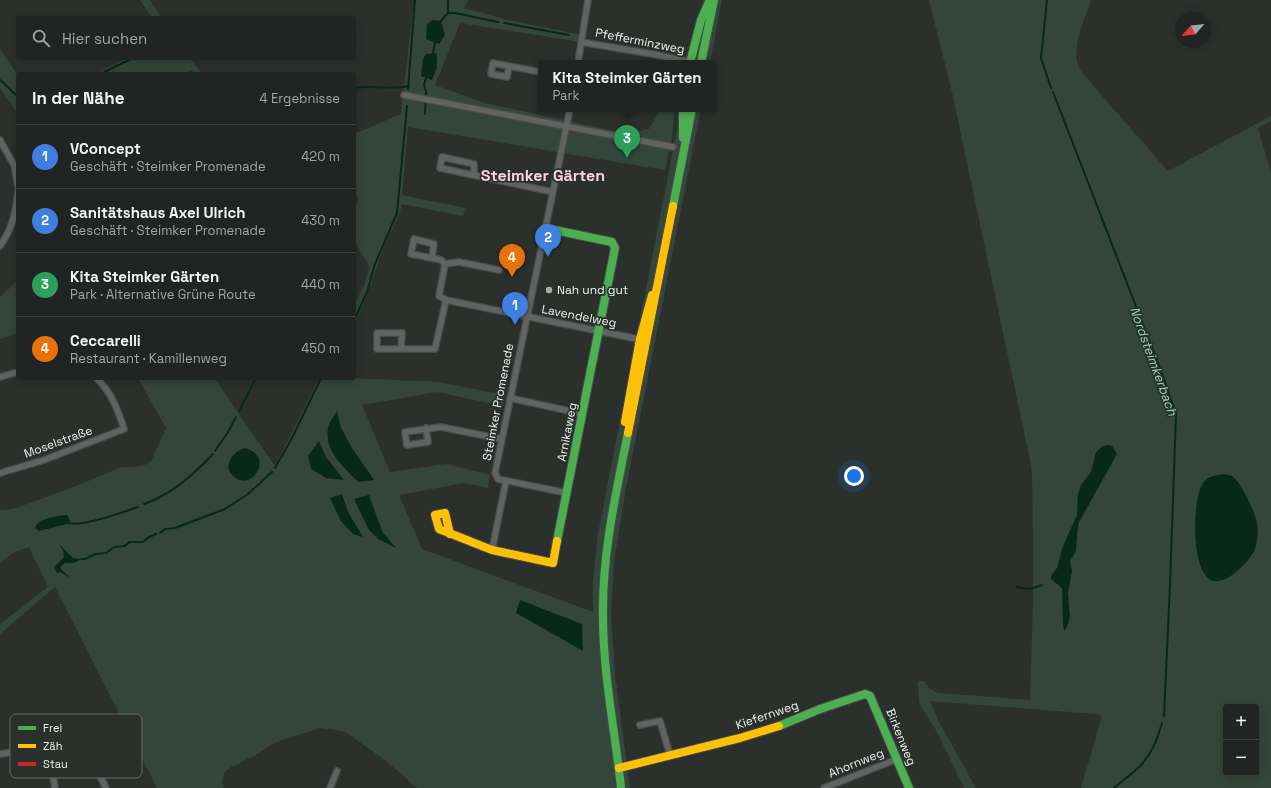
<!DOCTYPE html>
<html lang="de">
<meta charset="utf-8">
<style>
body{margin:0;font-family:"Space Grotesk",sans-serif;background:#282c2a;color:#f1f3f6}
.controls{position:absolute;right:12px;bottom:12px;display:grid;overflow:hidden;border-radius:4px;box-shadow:0 2px 10px #0003}
.controls button{width:36px;height:36px;display:grid;place-items:center;padding:0;border:0;border-bottom:1px solid #3d4140;background:#202422;color:#f1f3f6;font:20px sans-serif}
.compass{position:absolute;left:1175px;top:12px;width:36px;height:36px;border-radius:50%;background:#202422;box-shadow:0 2px 10px #0003;rotate:243deg}
.you{position:absolute;left:854px;top:476px;width:14px;height:14px;margin:-10px;border:3px solid #fff;border-radius:50%;background:#1a73e8;box-shadow:0 0 0 6px #1a73e833}
.badge{display:grid;place-items:center;width:26px;height:26px;border-radius:50%;background:#a8adaa;color:#fff;font-size:13px;font-weight:700}
.pin{position:absolute;translate:-50% -33px;filter:drop-shadow(0 1px 2px #0008)}
.pin::after{content:'';position:absolute;top:21px;width:14px;height:12px;background:inherit;clip-path:polygon(0 0,100% 0,50% 100%)}
.popup{position:absolute;left:538px;top:60px;width:178px;height:52px;box-sizing:border-box;display:grid;place-content:center;border-radius:4px;background:#202422;filter:drop-shadow(0 1px 3px #0005);font-size:13px;white-space:nowrap;color:#a2a4a5}
.popup b{font-size:15px;color:#f1f3f6}
.popup::after{content:'';position:absolute;left:50%;top:100%;margin-left:-8px;border:8px solid transparent;border-top-color:#202422}
.list{margin:0;padding:0;list-style:none}
h2{display:flex;justify-content:space-between;align-items:center;height:52px;margin:0;padding:0 16px;font-size:17px}
h2 small{font-size:13px;font-weight:400;color:#a2a4a5}
.list li{display:grid;grid-template-columns:26px 1fr auto;gap:12px;align-items:center;box-sizing:border-box;height:64px;padding:0 16px;border-top:1px solid #3d4140}
.list b{display:block;font-size:15px;white-space:nowrap}
.list p{margin:0;font-size:13px;white-space:nowrap;color:#a2a4a5}
.list em{font-size:13px;font-style:normal;color:#a2a4a5}
.icon{flex:none;width:22px;height:22px;fill:none;stroke:currentColor;stroke-width:2;stroke-linecap:round;stroke-linejoin:round}
.map{position:relative;flex:none;width:1271px;height:788px;overflow:hidden}
.search{position:absolute;background:#202422;box-shadow:0 2px 10px #0003;left:16px;top:16px;width:340px;height:44px;display:flex;align-items:center;gap:10px;box-sizing:border-box;padding:0 14px;border-radius:4px;color:#a2a4a5;font-size:15px}
.panel{position:absolute;background:#202422;box-shadow:0 2px 10px #0003;left:16px;top:72px;width:340px;height:308px;border-radius:4px}
.map>svg:first-child{display:block}
.green{fill:#34463c;fill-rule:evenodd}
.water{fill:#082819}
.lines{fill:none;stroke-linecap:round;stroke-linejoin:round}
.stream{stroke:#082819;stroke-width:2}
.street-casing{stroke:#474b49;stroke-width:8}
.fast-casing{stroke:#474b49;stroke-width:10}
.slow-casing{stroke:#474b49;stroke-width:10}
.street{stroke:#616362;stroke-width:5.5}
.fast{stroke:#4caf50;stroke-width:8}
.slow{stroke:#ffc107;stroke-width:8}
.poi-dot{fill:#a8adaa;stroke:#2a312d;stroke-width:1.5}
.labels{text-anchor:middle;stroke-width:3.5;stroke-linejoin:round;paint-order:stroke}
.street-label{font-size:12px;fill:#ecf0ee;stroke:#2a312d}
.poi-label{font-size:12px;fill:#ecf0ee;stroke:#2a312d;text-anchor:start}
.water-label{font-size:13px;font-style:italic;fill:#96d5b1;stroke:#2a312d}
.district-label{font-size:16px;font-weight:bold;fill:#fdcee4;stroke:#2a312d}
.key{fill:#2a312d;stroke:#646a67;stroke-width:1}
.key-label{font-size:11px;fill:#ecf0ee}
</style>
<div class="map">
<svg width="1271" height="788" viewBox="0 0 1271 788">
<rect width="100%" height="100%" fill="#2b302d"/>
<path class="green" d="M140 0H150L162 18H152Z
M414 0H468L464 8 508 20 582 35 581 42 460 23 435 85 485 103 629 134 649 129 661 109H674L672 137 665 170 408 127 402 195 465 208 463 216 402 204C399 218 391 230 385 244 375 271 367 299 354 325V306L364 285 369 269 368 263 354 242V215L358 199 354 182V134L401 114Z
M703 0H722L710 63H690Z
M929 0H1091C1084 22 1067 53 1083 74L1168 171 1271 116V121L1258 128 1271 173V788H1081L1102 716 1096 714 930 701 939 722 976 788H964L936 730 922 708 919 702 918 681H924C927 687 931 690 938 693L1030 700 1033 605V532L1032 475 1030 460 952 92ZM1226 707H1256V773H1226Z
M0 49 18 76V114L0 88Z
M127 58H190L202 74H195L192 70 183 74H116L114 71 108 74H95Z
M681 109H701L626 488 614 562 611 614 615 674 630 788H417L385 760 344 731 320 728 276 742 259 753 231 767 224 773 222 782 224 788H157L55 587 0 634V624L48 587 29 547 15 552 0 562V510L13 509 71 488 122 467 141 466 147 464 151 461 166 428 138 378H214L275 466 319 378H351L438 382 504 395 503 406 437 392 362 405 390 472 446 464 490 475 488 488 464 483 399 495 422 549 593 612V581L598 534Z
M18 280V333L0 339V297Z"/>
<path class="water" d="M433 20 441 21 445 35 439 44 426 39 427 24Z
M437 53V67L432 80 421 76 423 59 426 54Z
M337 411 341 428 352 448 374 480 358 482C344 467 324 451 328 428 329 422 334 416 337 411Z
M319 441 326 457 344 480 326 478 311 469 308 456Z
M1109 445 1112 446 1117 454 1078 524 1076 551 1070 561 1072 571 1068 593 1070 617 1067 627 1064 631 1063 624 1062 588 1051 579V576L1057 568 1063 546 1077 515 1078 494 1081 485 1091 472 1096 452 1103 446Z
M245 448C276 456 251 496 231 474 223 464 235 450 245 448Z
M1225 474C1227 475 1231 475 1233 477 1240 481 1254 510 1256 519 1259 528 1258 540 1255 549 1252 557 1242 567 1236 572 1230 577 1222 582 1214 581 1190 577 1192 498 1203 483 1207 476 1217 475 1225 474Z
M342 494 348 512 363 537 353 534 341 521 330 498Z
M369 495 382 531 396 548 378 539 369 530 354 499Z
M66 515 68 516 70 521 67 524 39 531 35 528C38 518 57 516 66 515Z
M59 545 61 546 73 558 81 559 74 563H65L61 566V569L71 579 61 572 57 573 54 567 64 557 63 550Z
M520 600 582 624 583 651 516 613Z"/>
<g class="lines">
<path class="stream" d="M1047 0 1041 58 1051 88
M448 13V0
M441 21 448 13H455L498 22
M504 23 569 35
M433 53 435 42
M100 74 133 58
M0 80 16 95
M354 88C372 85 392 90 409 86
M408 89 415 0
M1053 92 1161 371 1176 414 1170 585 1164 716
M425 114 426 91 424 85 426 78
M354 321 367 292 375 264 397 213 407 106
M239 411 256 378
M215 451 228 432 236 417
M275 468 292 438 321 378
M144 504C172 494 193 475 213 454
M69 523C83 527 124 512 138 507
M160 533 165 529 175 528 225 509 248 494 272 472
M81 559H85L96 554 106 553 114 547 125 546 129 542H143L149 537 156 534
M1017 587C1027 590 1033 589 1042 585
M1114 788C1122 781 1131 775 1138 768 1150 757 1158 738 1162 723"/>
<g class="street-casing">
<path id="street" d="M581 42 652 54 695 63
M578 63 588 0
M509 66 507 77 491 74 493 63 541 72
M404 95 673 147
M0 140 14 165 18 187
M474 175V164L442 157 440 168 553 192
M0 246C13 228 16 211 18 190
M432 258 411 254 414 239 434 244 432 258 441 260 445 264 439 296 446 300 643 340
M445 264 459 262 499 270
M401 349 402 333H377V349H435L446 300
M0 377 18 372
M510 398 583 414
M426 428 428 442 407 445 405 432 441 427 501 439
M0 473 44 460 124 429C118 410 111 391 96 378
M567 493 498 479 495 473 570 109
M492 550 506 481
M640 725 660 721 670 755
M77 729 106 788
M48 746 55 788
M0 754 48 746 78 731
M330 788 337 771
M824 788 897 759"/>
</g>
<g class="fast-casing">
<path id="fast" d="M690 63 701 20 710 0
M701 63 714 0
M683 109V138
M673 206 692 109
M545 228 612 242 615 248 557 541
M779 726 820 709 865 694 870 696 909 788
M621 788C615 731 603 674 603 616 602 554 616 493 628 433"/>
</g>
<g class="slow-casing">
<path id="slow" d="M625 422 640 339 652 295
M628 433 673 206
M450 534 445 513 435 515 439 529 492 550 553 563 557 541
M619 768 740 738 779 726"/>
</g>
<use href="#street" class="street"/>
<use href="#fast" class="fast"/>
<use href="#slow" class="slow"/>
</g>
<circle class="poi-dot" cx="549" cy="290" r="4"/>
<g class="labels">
<g class="street-label">
<text transform="translate(640 41) rotate(11)" y="4">Pfefferminzweg</text>
<text transform="translate(579 316) rotate(11)" y="4">Lavendelweg</text>
<text transform="translate(498 402) rotate(-79)" y="4">Steimker Promenade</text>
<text transform="translate(567 432) rotate(-79)" y="4">Arnikaweg</text>
<text transform="translate(58 442) rotate(-20)" y="4">Moselstraße</text>
<text transform="translate(767 715) rotate(-19)" y="4">Kiefernweg</text>
<text transform="translate(901 737) rotate(68)" y="4">Birkenweg</text>
<text transform="translate(856 763) rotate(-22)" y="4">Ahornweg</text>
</g>
<g class="poi-label">
<text x="557" y="294">Nah und gut</text>
</g>
<g class="water-label">
<text transform="translate(1154 361) rotate(70)" y="5">Nordsteimkerbach</text>
</g>
<g class="district-label">
<text x="543" y="181">Steimker Gärten</text>
</g>
</g>
<rect x="10" y="714" width="132" height="64" rx="6" class="key"/>
<rect x="18" y="726" width="18" height="4" fill="#4caf50"/>
<rect x="18" y="744" width="18" height="4" fill="#ffc107"/>
<rect x="18" y="762" width="18" height="4" fill="#c62828"/>
<g class="key-label">
<text x="43" y="732">Frei</text>
<text x="43" y="750">Zäh</text>
<text x="43" y="768">Stau</text>
</g>
</svg>
<div class="controls">
<button>+</button>
<button>−</button>
</div>
<svg class="compass" viewBox="-18 -18 36 36"><path d="M0-13l5 13h-10z" fill="#e53935"/><path d="M0 13l5-13h-10z" fill="#a2a4a5"/></svg>
<div class="you"></div>
<div class="pin badge" style="left:515px;top:325px;background:#3f7fe0">1</div>
<div class="pin badge" style="left:548px;top:257px;background:#3f7fe0">2</div>
<div class="pin badge" style="left:627px;top:158px;background:#2e9e5b">3</div>
<div class="popup"><b>Kita Steimker Gärten</b>Park</div>
<div class="pin badge" style="left:512px;top:277px;background:#e8710a">4</div>
<div class="search"><svg class="icon" aria-label="search" viewBox="0 0 24 24"><circle cx="10" cy="10" r="6"/><path d="M15 15l6 6"/></svg>Hier suchen</div>
<section class="panel">
<h2>In der Nähe<small>4 Ergebnisse</small></h2>
<ul class="list">
<li><span class="badge" style="background:#3f7fe0">1</span><div><b>VConcept</b><p>Geschäft · Steimker Promenade</p></div><em>420 m</em></li>
<li><span class="badge" style="background:#3f7fe0">2</span><div><b>Sanitätshaus Axel Ulrich</b><p>Geschäft · Steimker Promenade</p></div><em>430 m</em></li>
<li><span class="badge" style="background:#2e9e5b">3</span><div><b>Kita Steimker Gärten</b><p>Park · Alternative Grüne Route</p></div><em>440 m</em></li>
<li><span class="badge" style="background:#e8710a">4</span><div><b>Ceccarelli</b><p>Restaurant · Kamillenweg</p></div><em>450 m</em></li>
</ul>
</section>
</div>
